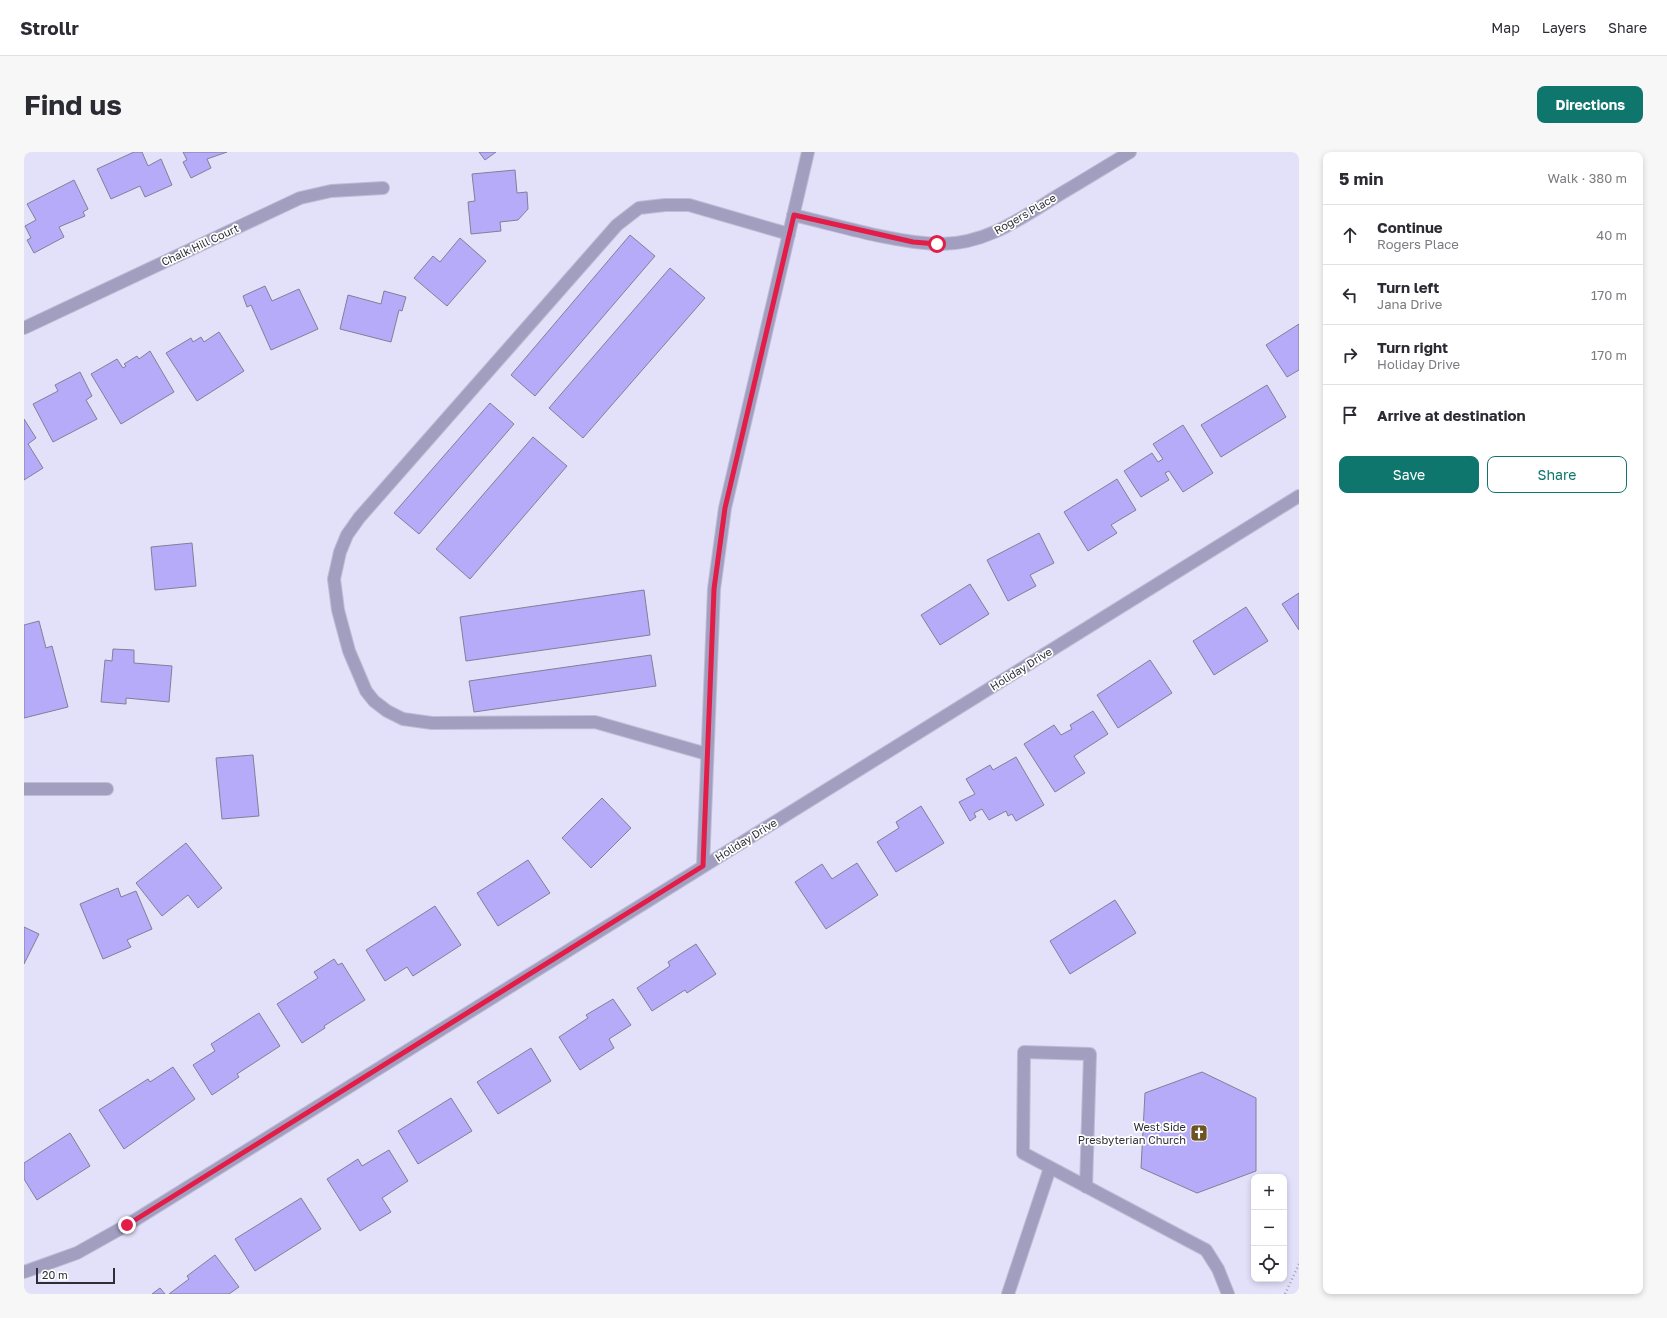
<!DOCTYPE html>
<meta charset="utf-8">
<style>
body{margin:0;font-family:"Golos Text",sans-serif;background:#f7f7f7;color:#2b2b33}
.controls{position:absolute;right:12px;bottom:12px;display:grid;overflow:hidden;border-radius:8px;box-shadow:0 2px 6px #0003}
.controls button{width:36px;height:36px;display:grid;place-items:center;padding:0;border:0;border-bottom:1px solid #e1e1e2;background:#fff;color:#2b2b33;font:20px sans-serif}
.scale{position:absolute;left:12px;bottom:10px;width:79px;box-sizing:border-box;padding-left:4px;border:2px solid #2f2e38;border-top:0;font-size:11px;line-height:14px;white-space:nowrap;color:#2f2e38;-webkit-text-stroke:3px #fff;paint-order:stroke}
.stop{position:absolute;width:12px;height:12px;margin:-9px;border:3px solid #e11d48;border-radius:50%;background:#fff}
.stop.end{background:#e11d48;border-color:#fff;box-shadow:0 1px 4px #0008}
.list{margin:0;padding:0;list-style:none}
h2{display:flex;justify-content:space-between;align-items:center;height:52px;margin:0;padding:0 16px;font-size:17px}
h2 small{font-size:13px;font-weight:400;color:#7c7c81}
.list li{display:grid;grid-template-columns:26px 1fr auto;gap:12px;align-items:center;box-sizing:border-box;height:60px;padding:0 16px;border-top:1px solid #e1e1e2}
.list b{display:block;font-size:15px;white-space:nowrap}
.list p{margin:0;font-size:13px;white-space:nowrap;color:#7c7c81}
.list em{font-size:13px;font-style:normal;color:#7c7c81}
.actions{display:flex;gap:8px;padding:12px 16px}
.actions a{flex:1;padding:9px 0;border:1px solid #0f766e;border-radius:8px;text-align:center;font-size:14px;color:#0f766e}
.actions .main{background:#0f766e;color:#fff}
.icon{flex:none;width:22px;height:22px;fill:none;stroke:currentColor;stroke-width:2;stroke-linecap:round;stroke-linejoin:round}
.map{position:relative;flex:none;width:1275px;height:1142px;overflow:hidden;border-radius:8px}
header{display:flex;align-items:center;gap:24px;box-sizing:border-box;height:56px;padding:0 20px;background:#fff;border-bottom:1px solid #e1e1e2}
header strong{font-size:19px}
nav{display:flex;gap:22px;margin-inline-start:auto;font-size:14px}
.intro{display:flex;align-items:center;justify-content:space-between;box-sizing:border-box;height:96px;padding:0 24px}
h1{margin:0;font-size:28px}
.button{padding:10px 18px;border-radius:8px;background:#0f766e;color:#fff;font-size:14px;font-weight:700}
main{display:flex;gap:24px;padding:0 24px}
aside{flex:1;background:#fff;border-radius:8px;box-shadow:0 2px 6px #0003}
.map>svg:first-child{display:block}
.building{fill:#b6abf9;stroke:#827f97}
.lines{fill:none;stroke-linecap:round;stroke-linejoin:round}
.lane-casing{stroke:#bfbcd3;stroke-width:14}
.street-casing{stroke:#bfbcd3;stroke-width:14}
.path{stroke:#a3a1b5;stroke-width:2.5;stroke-dasharray:1 3;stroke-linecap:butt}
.lane{stroke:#a29ec0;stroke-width:12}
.street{stroke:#a29ec0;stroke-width:12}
.route{stroke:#e11d48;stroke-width:5}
.labels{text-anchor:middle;stroke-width:3.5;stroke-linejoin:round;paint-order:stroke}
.street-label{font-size:11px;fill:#2f2e38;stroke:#fff}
.poi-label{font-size:11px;fill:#2f2e38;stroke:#fff;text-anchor:end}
</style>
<header>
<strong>Strollr</strong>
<nav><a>Map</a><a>Layers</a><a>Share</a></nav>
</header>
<div class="intro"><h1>Find us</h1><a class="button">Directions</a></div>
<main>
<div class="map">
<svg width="1275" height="1142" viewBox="0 0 1275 1142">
<rect width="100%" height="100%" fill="#e3e0fa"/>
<path class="building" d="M110 0H118L124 14 137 7 148 33 121 45 116 34 87 47 73 17Z
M159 0H203L183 7 187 16 167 26 159 10 163 8Z
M455 0H472L461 8Z
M491 18 493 41 503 40 504 57 494 68 476 70 477 79 447 82 444 50 451 49 448 22Z
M50 28 64 57 59 60 61 64 35 75 40 85 10 101 3 88 7 86 1 74 12 68 3 52Z
M606 83 631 104 511 244 487 223Z
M436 86 462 109 423 154 390 126 409 104 416 110Z
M646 116 681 146 559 286 525 256Z
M241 134 248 149 275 137 294 177 247 198 227 153 223 155 219 144Z
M360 139 382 145 378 159 375 158 367 190 316 177 324 143 357 152Z
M1275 172V218L1263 225 1242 193Z
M195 180 220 219 173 249 142 201 167 186 169 190 177 185 180 190Z
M126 199 150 240 97 272 67 222 93 207 99 216 102 214 100 212 113 204 115 207Z
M56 220 68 244 62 248 73 267 29 290 9 252 34 239 31 233Z
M1243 233 1262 265 1197 305 1177 273Z
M466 251 490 272 395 382 370 361Z
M0 267 12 286 4 292 19 316 0 328Z
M1159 273 1189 321 1159 340 1145 319 1141 321 1145 328 1117 345 1100 319 1128 301 1134 310 1139 307 1129 292Z
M509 285 543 314 446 427 412 397Z
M1093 327 1112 358 1087 373 1093 381 1064 399 1040 360Z
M1015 381 1030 411 1006 423 1012 434 984 449 963 408Z
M168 391 172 434 131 438 127 395Z
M946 432 965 462 916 493 897 463Z
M620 438 626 483 442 509 436 465Z
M1275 441V478L1258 452Z
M1222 455 1244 489 1190 523 1169 489Z
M15 469 22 496 28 494 44 555 0 566V473Z
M89 497 110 498V511L148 514 145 550 102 546V552L77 550 81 508 88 509Z
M627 503 632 534 450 560 445 529Z
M1126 508 1148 541 1094 576 1073 543Z
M1069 559 1084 582 1050 604 1061 621 1031 640 1000 592 1030 573 1037 583 1048 577 1046 573Z
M229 603 235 664 198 667 192 606Z
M992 605 1020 653 992 669 988 662 984 664 982 659 965 668 958 657 950 661 952 665 946 669 935 650 951 642 942 627 966 613 969 618Z
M578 646 607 676 567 716 538 686Z
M897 654 920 691 872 720 853 690 875 676 872 670Z
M162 691 198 736 174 756 164 743 138 764 112 731Z
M504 708 526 741 474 774 453 741Z
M833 711 854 743 802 777 771 730 798 712 808 727Z
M94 736 97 745 112 739 128 777 103 788 107 795 79 807 56 752Z
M1091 748 1112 781 1046 822 1026 789Z
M411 754 437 793 389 824 383 815 361 829 342 798Z
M0 775 15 782 0 812Z
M672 792 692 822 663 841 661 838 628 859 613 836 646 814 644 810Z
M310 807 314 813 318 811 341 848 300 874 301 876 278 891 253 852 294 826 290 820Z
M589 847 607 873 585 887 590 896 556 918 535 885 564 866 562 863Z
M235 861 256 894 213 922 215 925 188 943 169 913 191 899 187 892Z
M507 896 527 929 474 962 453 930Z
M149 915 171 947 100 997 75 958 124 927 126 930Z
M1178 920 1232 946V1019L1173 1041 1117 1016 1121 941Z
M427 946 448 979 394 1012 374 979Z
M46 981 66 1014 13 1048 0 1027V1011Z
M365 998 384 1029 358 1046 367 1060 336 1079 303 1027 334 1007 338 1014Z
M277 1046 297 1077 231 1119 211 1087Z
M191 1103 215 1135 205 1142H145L165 1127 163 1124Z
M136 1136 141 1142H128Z"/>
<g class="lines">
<g class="lane-casing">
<path id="lane" d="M683 602 571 570 408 571 379 567 363 559 350 549 342 539 325 499 314 458 310 427 316 400 323 383 335 366 593 73 615 56 641 53H665L765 82
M1062 1035 1066 902 1000 900 999 1001 1182 1098 1194 1117 1204 1142
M984 1142 1026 1016"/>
</g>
<g class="street-casing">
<path id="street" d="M769 63C813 73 867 90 912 92 958 94 995 68 1033 44 1057 30 1081 15 1106 0
M0 176 276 46 307 39 359 36
M0 637H83
M679 714 690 437 701 356 784 0
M0 1120 53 1101 103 1073 1275 344"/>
</g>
<path class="path" d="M1261 1142 1275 1112"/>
<use href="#lane" class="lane"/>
<use href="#street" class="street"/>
</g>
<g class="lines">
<path class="route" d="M103 1073 679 714 690 437 701 356 770 63 889 90 913 92"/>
</g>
<defs>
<g id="church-square" transform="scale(0.9)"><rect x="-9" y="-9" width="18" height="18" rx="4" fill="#6e5325" stroke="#fff"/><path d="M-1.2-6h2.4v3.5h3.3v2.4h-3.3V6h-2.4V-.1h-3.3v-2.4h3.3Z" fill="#fff"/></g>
</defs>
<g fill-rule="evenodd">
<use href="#church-square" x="1175" y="981"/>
</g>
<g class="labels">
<g class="street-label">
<text transform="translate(1001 62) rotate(-30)" y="4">Rogers Place</text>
<text transform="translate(176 93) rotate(-25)" y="4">Chalk Hill Court</text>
<text transform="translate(997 517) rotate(-32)" y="4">Holiday Drive</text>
<text transform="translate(722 688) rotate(-32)" y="4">Holiday Drive</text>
</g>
<g class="poi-label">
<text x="1162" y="979">West Side<tspan x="1162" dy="13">Presbyterian Church</tspan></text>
</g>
</g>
</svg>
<div class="controls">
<button>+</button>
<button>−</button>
<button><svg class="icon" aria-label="locate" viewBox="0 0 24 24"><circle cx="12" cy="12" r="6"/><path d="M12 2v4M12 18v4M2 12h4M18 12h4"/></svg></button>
</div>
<div class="scale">20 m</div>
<div class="stop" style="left:913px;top:92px"></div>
<div class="stop end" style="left:103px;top:1073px"></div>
</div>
<aside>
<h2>5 min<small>Walk · 380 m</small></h2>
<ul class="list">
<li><svg class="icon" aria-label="ahead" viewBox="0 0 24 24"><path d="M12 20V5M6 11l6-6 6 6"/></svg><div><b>Continue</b><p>Rogers Place</p></div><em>40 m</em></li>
<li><svg class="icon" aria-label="left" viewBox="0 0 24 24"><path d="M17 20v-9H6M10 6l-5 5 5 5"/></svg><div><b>Turn left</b><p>Jana Drive</p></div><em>170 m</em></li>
<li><svg class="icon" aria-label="right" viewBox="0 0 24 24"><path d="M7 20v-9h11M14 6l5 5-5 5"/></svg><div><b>Turn right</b><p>Holiday Drive</p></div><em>170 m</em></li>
<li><svg class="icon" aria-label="arrive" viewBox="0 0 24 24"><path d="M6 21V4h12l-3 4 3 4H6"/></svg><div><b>Arrive at destination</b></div></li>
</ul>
<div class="actions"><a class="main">Save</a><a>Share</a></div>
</aside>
</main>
